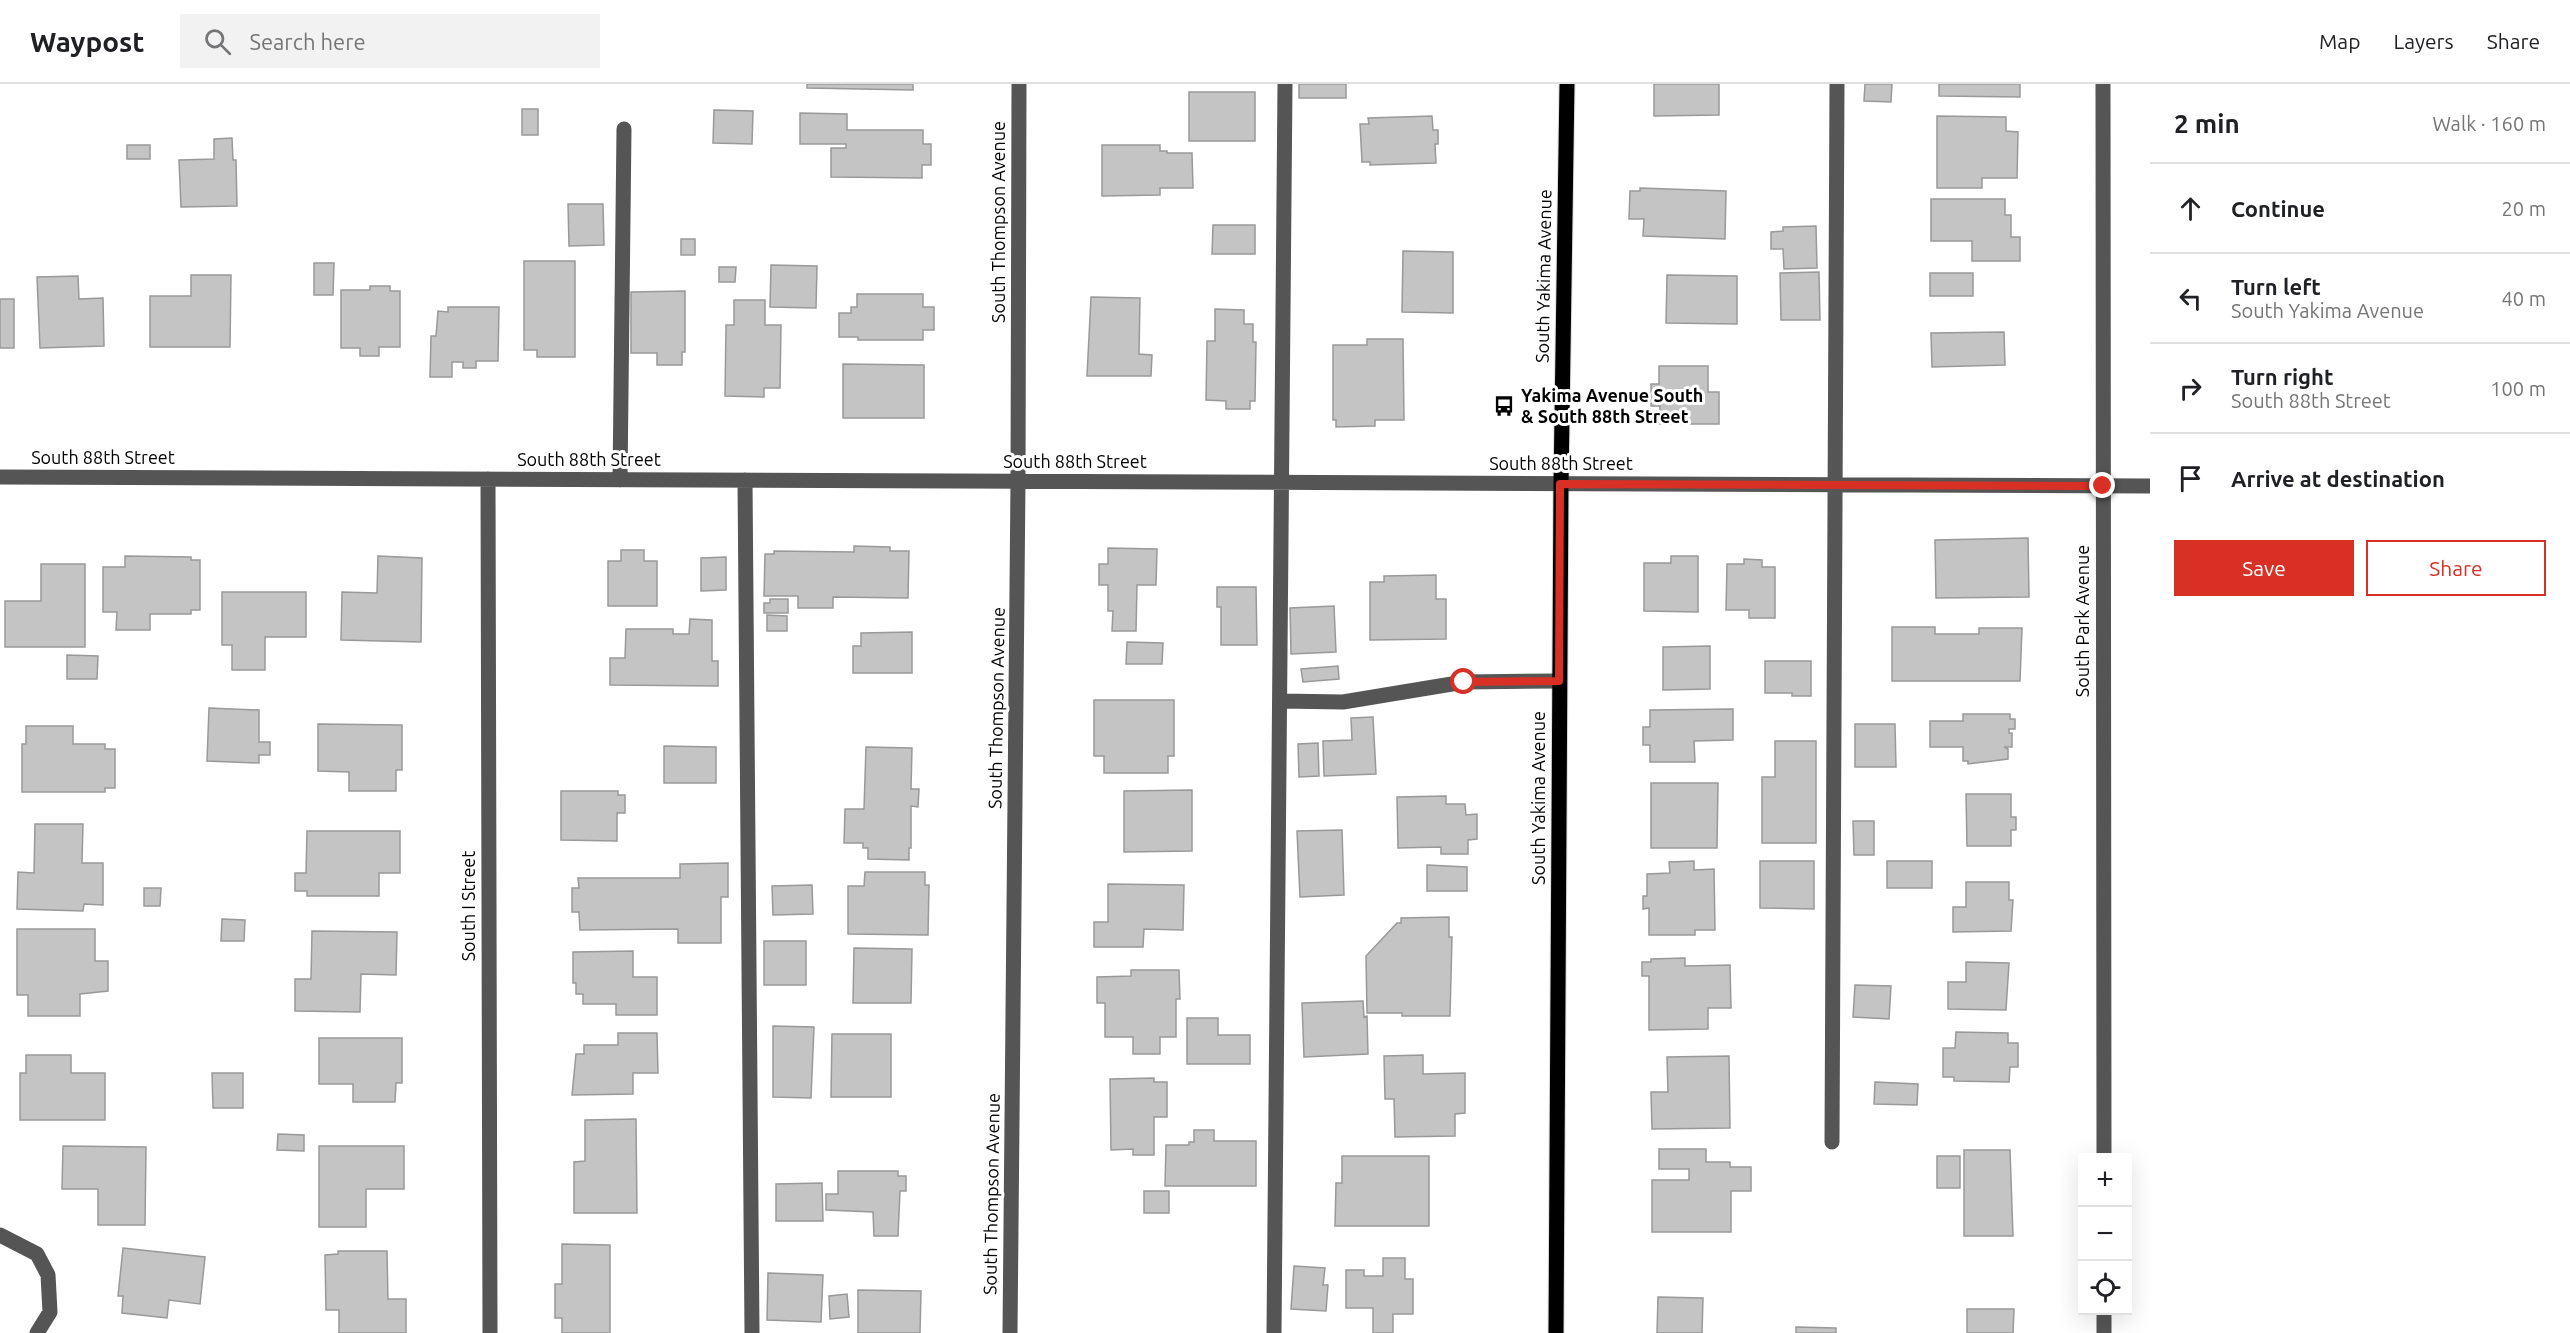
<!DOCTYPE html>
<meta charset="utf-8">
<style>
body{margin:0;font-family:Ubuntu,sans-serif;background:#f2f2f2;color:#202124}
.controls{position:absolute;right:18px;bottom:18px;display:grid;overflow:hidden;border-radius:0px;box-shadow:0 6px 24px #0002}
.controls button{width:54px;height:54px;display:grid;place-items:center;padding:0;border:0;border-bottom:2px solid #e0e0e0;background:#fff;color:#202124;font:30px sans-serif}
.stop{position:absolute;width:18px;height:18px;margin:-14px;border:4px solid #d93025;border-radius:50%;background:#fff}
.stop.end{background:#d93025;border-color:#fff;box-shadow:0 2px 6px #0008}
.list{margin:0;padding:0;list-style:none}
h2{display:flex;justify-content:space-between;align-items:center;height:78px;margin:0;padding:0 24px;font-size:26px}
h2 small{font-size:20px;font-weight:400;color:#757577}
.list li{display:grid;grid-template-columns:39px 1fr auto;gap:18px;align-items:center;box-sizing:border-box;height:90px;padding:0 24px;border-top:2px solid #e0e0e0}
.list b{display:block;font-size:22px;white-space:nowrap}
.list p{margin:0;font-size:20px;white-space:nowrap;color:#757577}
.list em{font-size:20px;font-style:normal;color:#757577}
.actions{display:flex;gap:12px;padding:18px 24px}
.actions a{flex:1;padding:14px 0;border:2px solid #d93025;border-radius:0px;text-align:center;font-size:21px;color:#d93025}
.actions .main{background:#d93025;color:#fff}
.icon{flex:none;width:33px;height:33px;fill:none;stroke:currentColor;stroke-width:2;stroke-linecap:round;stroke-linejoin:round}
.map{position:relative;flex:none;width:2150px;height:1249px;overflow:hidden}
header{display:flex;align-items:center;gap:36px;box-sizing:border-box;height:84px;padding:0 30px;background:#fff;border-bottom:2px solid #e0e0e0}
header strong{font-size:28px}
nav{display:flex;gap:33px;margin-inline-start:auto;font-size:21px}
.search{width:420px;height:54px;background:#f2f2f2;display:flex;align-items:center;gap:15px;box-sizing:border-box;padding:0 21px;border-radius:0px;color:#757577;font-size:22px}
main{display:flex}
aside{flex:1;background:#fff}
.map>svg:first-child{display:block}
.building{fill:#c4c4c4;stroke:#999;stroke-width:1.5}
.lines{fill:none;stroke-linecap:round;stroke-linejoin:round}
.major-casing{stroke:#dbdbdb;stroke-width:17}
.minor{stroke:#555;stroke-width:15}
.major{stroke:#000;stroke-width:15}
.route{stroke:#d93025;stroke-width:8}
.labels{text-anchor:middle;stroke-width:6;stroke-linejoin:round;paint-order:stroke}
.street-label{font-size:18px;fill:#000;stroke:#fff}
.poi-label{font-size:18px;font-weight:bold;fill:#000;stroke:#fff;text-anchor:start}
</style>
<header>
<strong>Waypost</strong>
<div class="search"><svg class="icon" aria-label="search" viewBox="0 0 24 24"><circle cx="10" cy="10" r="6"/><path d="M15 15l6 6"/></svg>Search here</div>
<nav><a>Map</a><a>Layers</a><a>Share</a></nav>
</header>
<main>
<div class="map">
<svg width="2150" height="1249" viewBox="0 0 2150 1249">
<rect width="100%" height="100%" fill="#fff"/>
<path class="building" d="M807 0H913V6L807 4Z
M1299 0H1346V14H1299Z
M1654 0H1719V31L1654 32Z
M1865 0H1892L1891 18 1864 17Z
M1939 0H2020V13L1939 12Z
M1189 8H1255V57H1189Z
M522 25H538V51H522Z
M714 26 753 27 752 60 713 59Z
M800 29 847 30V46H923V60H931V81H922V94L831 93V64H846V60H800Z
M1432 32 1433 46H1438V60H1435L1436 79 1370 81V78H1362L1360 40H1369L1368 34Z
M1937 32 2006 33V47L2018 48 2017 94H1982V104H1937Z
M232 54 233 76H236L237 122 181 123 179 76 214 75V55Z
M127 61H150V75H127Z
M1102 61H1160V67H1167V69H1192L1193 104H1160V111L1102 112Z
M1640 104 1726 107 1725 155 1643 152 1644 135H1629L1630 107H1640Z
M1931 115H2005V131H2011V153H2020V177H1972V157H1931Z
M568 120H603L604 161 569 162Z
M1213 141H1255V170H1212Z
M1816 142 1817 184 1784 185 1783 165H1771V148L1783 147V143Z
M681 155H695V171H681Z
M1403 167 1453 168V229L1402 228Z
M524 177H575V273H537V266H524Z
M314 179H334L333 211H314Z
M771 181 817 182 816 224 770 223Z
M719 183H736L735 198H719Z
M1819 188 1820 236H1781L1780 189Z
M1930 189H1973V212H1930Z
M191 191H231L230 263H150V212H191Z
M1667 191 1737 192V240L1666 239Z
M78 192 79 215 103 214 104 262 40 264 37 193Z
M370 202H390V207H400V263H379V272H360V264H341V206H370Z
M685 207V268H682V281H657V269H631V208Z
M857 210H923V223H934V246H923V256H858V253H839V229H851V223H857Z
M1091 213 1140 214 1139 270 1152 271 1151 292H1087Z
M0 215H14V264H0Z
M734 216H765V241H781L780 304H764V313L725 312 726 241H734Z
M448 223H499L498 277H476V284H463V278H452V293H430L431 252H436L438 227 448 228Z
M1215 225 1244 226V240H1253V258H1256L1255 317H1250V325H1226V317L1206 316 1207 257H1215Z
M2004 248 2005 281 1932 283 1931 249Z
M1367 255H1403L1404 336H1375V342L1336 343V336H1333V261H1367Z
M843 280 924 281V334H843Z
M1659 282H1708V308H1719V340H1660V322H1651V300H1659Z
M2028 454 2029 513 1936 514 1935 456Z
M854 462 890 463V467H909L908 514 833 513V524H798V512H764L765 470H774V467L854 468Z
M1108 464 1157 465 1156 501H1137L1136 547H1112L1113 527H1108V501H1099V480H1108Z
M621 466H644V477H657V522H608V477H621Z
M125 472 191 473V476H200V526H191V530H150V546H116L117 528H103V483H125Z
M378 472 422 474 421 558 341 556 342 508 377 509Z
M1671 472H1698V528L1644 527V479H1671Z
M726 473V506L701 507V474Z
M1744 475 1762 476V483H1775V534H1749V526H1726L1727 480H1744Z
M41 480H85V563H5V517H41Z
M1436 491V515H1446V555L1370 556V498H1384V492Z
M1217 503H1256L1257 561H1221V523H1217Z
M222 508H306V553H265V586H232V561H222Z
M770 515H788V529H764V519H770Z
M1334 522 1336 568 1291 570 1290 524Z
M767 531 787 532V547H767Z
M690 535 712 536V577H718V602L610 601V574H625L626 545H673V550H689Z
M1892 543H1935V550H1979V544H2022L2020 597H1892Z
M912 548V589H853V562H861V549Z
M1127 558 1163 559 1162 580H1126Z
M1710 562V605L1663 606V563Z
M67 571 98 572 97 595H67Z
M1765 577H1811V612H1792V609H1765Z
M1338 582 1339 595 1303 598 1301 585Z
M1094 616H1174V672H1168V689H1104V672H1094Z
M209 624 259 626V658H270V671H259V679L207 677Z
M1733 625V656L1694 657 1695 678H1650V661H1643V643H1650V626Z
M1963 630H2010V635H2015V645H2009V649H2012V663H2004L2008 665V675L1968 680V677H1963V663H1930V637H1963Z
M1373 633 1376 690 1324 692 1323 657 1352 656 1351 634Z
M318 640 402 641V686H396V707H349V688L318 687Z
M1855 640H1895L1896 683H1855Z
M26 642H73V660H105V665H115V704H105V708H22V660H26Z
M1775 657H1816V759H1762V693H1775Z
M1318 659 1319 692 1299 693 1298 660Z
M664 662 716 663V699H664Z
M866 663 912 664 911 705H919L918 723 911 722V764H909V776L868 775V764H863V759H844L845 725H864Z
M1651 699H1718L1717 764H1651Z
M1192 706V767L1124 768V707Z
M561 707H618V711H625V729H617V757L561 756Z
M1966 710H2011V733H2016V746H2011V762H1967Z
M1446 712V720H1465L1466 731 1477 730V755L1468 756V770H1441V763L1398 764 1397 713Z
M1853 737H1874V771H1854Z
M35 740H83L82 779H103V821L84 820 83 827 17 825 18 788 34 789Z
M1342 746 1344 811 1300 813 1297 747Z
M307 747H400V789H379V812H307V807H295V789H306Z
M1694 777V786L1714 785 1715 846H1695V851H1649V824L1643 825V812H1647V790L1670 789 1669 778Z
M1760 777H1814V825L1760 824Z
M1887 777H1932V804H1887Z
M728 779V813H721V859H678V845L580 846 579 828H572V804H579L578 794H680V780Z
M1427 781 1467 783V807H1427Z
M865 788H925V801H929L928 851 848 850V802H864Z
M1966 798H2009V816H2013L2011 847 1953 848V823H1966Z
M1108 800 1184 801 1183 846 1144 845 1143 863H1094V838H1108Z
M812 801 813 830 773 831 772 802Z
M144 804H161L160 822H144Z
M1449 833V853H1452L1450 932H1402V929H1367L1366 872 1397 839H1401V834Z
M222 835 245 836 244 857H221Z
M17 845H95V877H108V907L80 910V932H28V911H17Z
M312 847 397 848 396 891 361 890 360 928 295 927V895H311Z
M764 857H806V901H764Z
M854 864 912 865 911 919H853Z
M633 867V893H657V931H616V920H583V910H576V899H573V868Z
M1685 874V882L1730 881 1731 924H1708V945L1649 946V892H1642V878H1651V875Z
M1966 878 2009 879 2006 926 1948 925V898H1966Z
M1131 886H1179L1180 915H1176V953H1160V970H1133V953H1105V919H1097V893L1131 892Z
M1855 901 1891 902 1889 935 1853 933Z
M1363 917 1364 933 1367 932 1368 970 1304 973 1302 919Z
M1187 934H1218V951H1250V980H1187Z
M773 942 814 943 811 1014 773 1013Z
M1956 948 2008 949V959H2018V983H2010L2009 998 1954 997V993H1943V964H1955Z
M618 949H657L658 989H633V1010L572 1011 576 970H584V961H618Z
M832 950H891V1013H831Z
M319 954H402V999H396L395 1018H353V1000H319Z
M26 971H71V989H105V1036H20V989H26Z
M1423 971V990L1465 989V1029L1455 1030V1052L1395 1053 1394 1015H1385L1384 972Z
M1729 972 1730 1044 1652 1045 1651 1008H1668L1667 973Z
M212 989H243V1024H213Z
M1154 994V998H1167V1033H1154V1071H1133V1065L1111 1066 1110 995Z
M1875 998 1918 1000 1917 1021 1874 1020Z
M636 1035 637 1129H574V1078L585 1077V1036Z
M1194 1046H1214V1057H1256V1102H1165L1166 1061H1189V1058H1194Z
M278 1050 304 1051V1067L277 1066Z
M63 1062 146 1063 145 1141H98V1105H62Z
M319 1062H404V1105H366V1143H319Z
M1659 1065H1706V1078H1730V1083H1751V1107H1731V1148H1652V1096H1689V1085H1659Z
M1964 1066H2010L2013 1152H1964Z
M1342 1072H1429V1142H1335L1336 1099H1342Z
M1937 1072H1960V1104H1937Z
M838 1087H898V1092H906V1107H900L898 1152H874L873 1128 826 1126V1110H838Z
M822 1099 823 1137H776V1100Z
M1144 1107H1169V1129H1144Z
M562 1160 610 1161V1249H562V1234H555V1200H562Z
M123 1164 205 1173 200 1220 169 1216 167 1234 122 1229 123 1212H118Z
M338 1167H387L388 1215H406V1249H339V1226H326L325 1171 338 1170Z
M1383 1174H1405V1195H1413V1230H1393V1249H1373V1224H1346V1186H1364V1192H1383Z
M1294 1182 1325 1184 1323 1201H1328L1326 1227 1291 1225Z
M768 1189 823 1191 821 1238 767 1236Z
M858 1206 921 1207 920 1249H858Z
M847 1210 849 1233 830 1235 829 1212Z
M1658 1213 1703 1214 1702 1249H1657Z
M1967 1225H2014L2013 1249H1967Z
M1796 1243 1836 1244V1249H1796Z"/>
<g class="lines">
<g class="major-casing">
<path id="major" d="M1556 1249 1561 400 1567 0"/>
</g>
<path class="minor" d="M2103 0 2104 1074
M0 393 2150 402
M488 395 490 1249
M620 396 624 45
M745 396 752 1249
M1281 617 1343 618 1464 598 1559 597
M1832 1058 1837 0
M0 1151 37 1170 48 1191 50 1228 37 1249
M2104 1226V1249
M1010 1249 1018 397 1019 0
M1274 1249 1285 0"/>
<use href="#major" class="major"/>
</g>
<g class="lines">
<path class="route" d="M1464 598 1559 597 1560 400 2103 402"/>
</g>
<defs>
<g id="bus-bare" transform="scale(1.62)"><path d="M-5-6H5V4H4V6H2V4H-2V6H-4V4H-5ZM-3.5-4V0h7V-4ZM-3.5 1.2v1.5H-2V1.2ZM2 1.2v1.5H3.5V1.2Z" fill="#000" stroke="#fff" stroke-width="2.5" paint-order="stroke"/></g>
</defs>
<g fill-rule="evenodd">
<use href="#bus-bare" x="1504" y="322"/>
</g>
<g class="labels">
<g class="street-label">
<text transform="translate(999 138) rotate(-90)" y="6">South Thompson Avenue</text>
<text transform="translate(1544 192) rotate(-89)" y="6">South Yakima Avenue</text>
<text x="103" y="380">South 88th Street</text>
<text x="589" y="382">South 88th Street</text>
<text x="1075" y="384">South 88th Street</text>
<text x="1561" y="386">South 88th Street</text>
<text transform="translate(2083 537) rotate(-90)" y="6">South Park Avenue</text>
<text transform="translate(997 624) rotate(-89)" y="6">South Thompson Avenue</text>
<text transform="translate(1539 714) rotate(-90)" y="6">South Yakima Avenue</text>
<text transform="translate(469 822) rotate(-90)" y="6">South I Street</text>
<text transform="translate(992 1110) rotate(-89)" y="6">South Thompson Avenue</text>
</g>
<g class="poi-label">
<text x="1521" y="318">Yakima Avenue South<tspan x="1521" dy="21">&amp; South 88th Street</tspan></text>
</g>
</g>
</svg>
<div class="controls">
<button>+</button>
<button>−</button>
<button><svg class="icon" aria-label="locate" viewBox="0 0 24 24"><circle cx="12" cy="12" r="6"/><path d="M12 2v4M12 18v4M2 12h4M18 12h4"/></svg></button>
</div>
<div class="stop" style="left:1464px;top:598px"></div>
<div class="stop end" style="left:2103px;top:402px"></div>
</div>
<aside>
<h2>2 min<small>Walk · 160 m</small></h2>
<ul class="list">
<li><svg class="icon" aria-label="ahead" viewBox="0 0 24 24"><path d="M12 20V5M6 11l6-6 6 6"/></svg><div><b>Continue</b></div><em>20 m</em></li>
<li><svg class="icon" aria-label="left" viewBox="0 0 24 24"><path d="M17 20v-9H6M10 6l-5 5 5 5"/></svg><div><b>Turn left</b><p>South Yakima Avenue</p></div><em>40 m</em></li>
<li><svg class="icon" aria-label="right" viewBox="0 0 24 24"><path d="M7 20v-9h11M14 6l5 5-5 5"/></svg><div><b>Turn right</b><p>South 88th Street</p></div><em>100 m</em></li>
<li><svg class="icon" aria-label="arrive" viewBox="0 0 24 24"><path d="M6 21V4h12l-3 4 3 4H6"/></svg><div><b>Arrive at destination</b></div></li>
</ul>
<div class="actions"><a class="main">Save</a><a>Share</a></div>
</aside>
</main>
